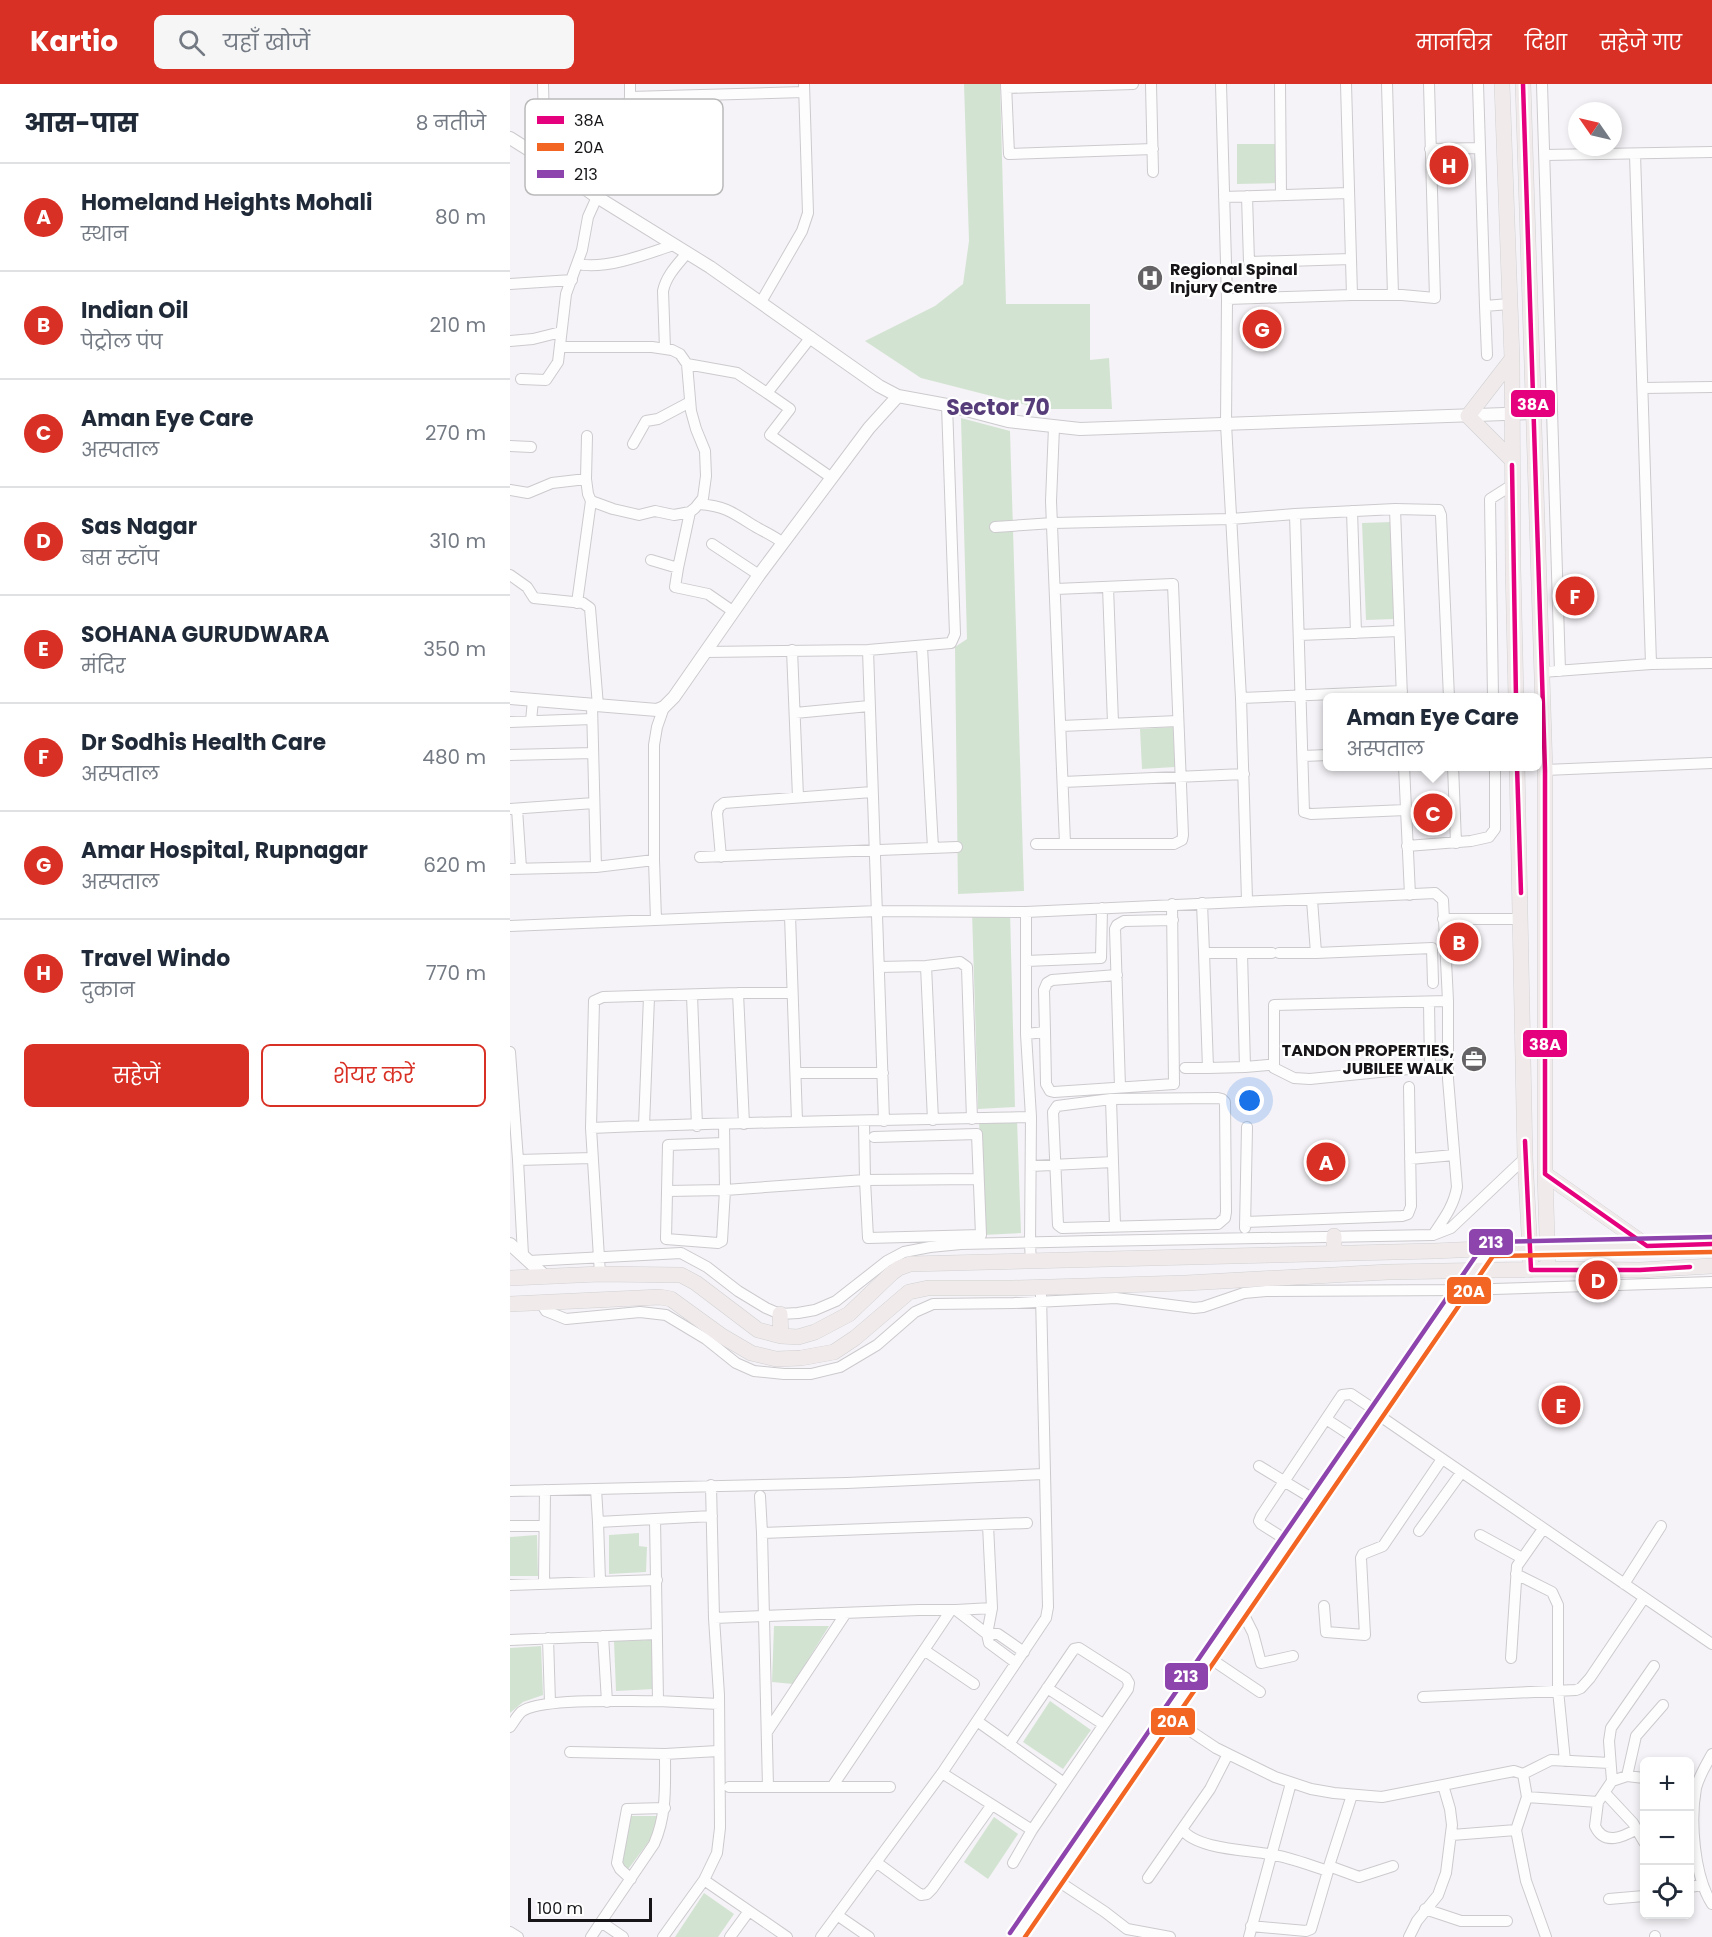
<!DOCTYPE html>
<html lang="hi">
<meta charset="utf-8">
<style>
body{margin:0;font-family:Poppins,"Noto Sans Devanagari",sans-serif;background:#f6f6f7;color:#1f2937}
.controls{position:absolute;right:18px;bottom:18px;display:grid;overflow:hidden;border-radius:9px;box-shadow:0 3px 9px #0003}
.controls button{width:54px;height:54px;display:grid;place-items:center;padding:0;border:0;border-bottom:2px solid #e0e1e3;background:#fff;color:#1f2937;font:30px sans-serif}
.compass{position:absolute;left:1058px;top:18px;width:54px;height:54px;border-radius:50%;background:#fff;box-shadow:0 3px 9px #0003;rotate:304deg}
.scale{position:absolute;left:18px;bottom:15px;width:124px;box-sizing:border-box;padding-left:6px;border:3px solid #171518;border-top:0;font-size:16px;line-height:21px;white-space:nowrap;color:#171518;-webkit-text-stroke:4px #fff;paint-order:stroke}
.you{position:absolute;left:740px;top:1017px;width:21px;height:21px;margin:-15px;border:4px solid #fff;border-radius:50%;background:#1a73e8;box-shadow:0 0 0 9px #1a73e833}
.badge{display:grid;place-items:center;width:39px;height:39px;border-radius:50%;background:#d93025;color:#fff;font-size:20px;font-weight:700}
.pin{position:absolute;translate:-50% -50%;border:3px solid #fff;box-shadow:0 2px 6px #0006}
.popup{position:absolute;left:813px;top:609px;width:219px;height:78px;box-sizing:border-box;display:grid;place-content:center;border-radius:9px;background:#fff;filter:drop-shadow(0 2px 4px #0005);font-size:20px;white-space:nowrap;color:#747a83}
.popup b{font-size:22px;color:#1f2937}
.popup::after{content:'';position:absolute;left:50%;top:100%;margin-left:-12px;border:12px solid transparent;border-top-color:#fff}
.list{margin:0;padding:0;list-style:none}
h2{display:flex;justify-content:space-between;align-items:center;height:78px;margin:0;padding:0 24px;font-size:26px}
h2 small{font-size:20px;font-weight:400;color:#747a83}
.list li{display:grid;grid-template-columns:39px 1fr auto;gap:18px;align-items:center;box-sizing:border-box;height:108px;padding:0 24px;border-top:2px solid #e0e1e3}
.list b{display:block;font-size:22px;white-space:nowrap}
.list p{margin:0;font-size:20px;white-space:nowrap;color:#747a83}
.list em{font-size:20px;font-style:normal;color:#747a83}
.actions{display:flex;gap:12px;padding:18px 24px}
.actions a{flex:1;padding:14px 0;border:2px solid #d93025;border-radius:9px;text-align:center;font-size:21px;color:#d93025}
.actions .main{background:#d93025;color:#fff}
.icon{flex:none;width:33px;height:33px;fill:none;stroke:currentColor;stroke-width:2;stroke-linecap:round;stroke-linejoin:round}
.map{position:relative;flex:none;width:1202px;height:1853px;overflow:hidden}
header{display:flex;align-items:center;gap:36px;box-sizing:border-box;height:84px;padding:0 30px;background:#d93025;color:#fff}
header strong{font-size:28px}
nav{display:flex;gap:33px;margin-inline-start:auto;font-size:21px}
.search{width:420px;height:54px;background:#f6f6f7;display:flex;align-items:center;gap:15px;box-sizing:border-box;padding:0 21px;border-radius:9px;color:#747a83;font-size:22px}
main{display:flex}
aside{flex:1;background:#fff}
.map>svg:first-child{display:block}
.green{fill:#d3e3d2}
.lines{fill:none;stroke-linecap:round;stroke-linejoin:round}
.minor-casing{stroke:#cccacd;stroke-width:12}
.tertiary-casing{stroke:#cccacd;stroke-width:14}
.primary-casing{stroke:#d1d1d2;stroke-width:16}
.minor{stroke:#fefdfe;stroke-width:10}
.tertiary{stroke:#fefdfe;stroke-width:12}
.primary{stroke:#f0eaeb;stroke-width:15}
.bus-1-casing{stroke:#fff;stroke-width:9}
.bus-2-casing{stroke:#fff;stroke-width:9}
.bus-3-casing{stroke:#fff;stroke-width:9}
.bus-1{stroke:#e5007d;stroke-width:4.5}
.bus-2{stroke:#f26522;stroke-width:4.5}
.bus-3{stroke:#8e44ad;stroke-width:4.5}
.labels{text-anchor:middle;stroke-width:4.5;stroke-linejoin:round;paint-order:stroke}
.poi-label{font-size:16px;font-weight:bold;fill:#171518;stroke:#fff;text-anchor:start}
.district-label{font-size:22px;font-weight:bold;fill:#563d79;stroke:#fff}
.key{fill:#fff;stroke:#b9b9ba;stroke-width:1.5}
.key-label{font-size:16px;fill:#171518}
.line-badge{stroke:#fff;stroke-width:2}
.badge-label{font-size:16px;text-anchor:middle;font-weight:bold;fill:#fff}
</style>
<header>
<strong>Kartio</strong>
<div class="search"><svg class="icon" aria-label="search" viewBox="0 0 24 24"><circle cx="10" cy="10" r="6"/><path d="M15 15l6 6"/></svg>यहाँ खोजें</div>
<nav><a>मानचित्र</a><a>दिशा</a><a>सहेजे गए</a></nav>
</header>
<main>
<aside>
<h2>आस-पास<small>8 नतीजे</small></h2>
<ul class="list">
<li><span class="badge">A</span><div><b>Homeland Heights Mohali</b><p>स्थान</p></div><em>80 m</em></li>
<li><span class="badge">B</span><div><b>Indian Oil</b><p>पेट्रोल पंप</p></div><em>210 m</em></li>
<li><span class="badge">C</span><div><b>Aman Eye Care</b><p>अस्पताल</p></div><em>270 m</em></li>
<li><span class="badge">D</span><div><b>Sas Nagar</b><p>बस स्टॉप</p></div><em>310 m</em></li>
<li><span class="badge">E</span><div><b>SOHANA GURUDWARA</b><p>मंदिर</p></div><em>350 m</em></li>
<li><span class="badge">F</span><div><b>Dr Sodhis Health Care</b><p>अस्पताल</p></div><em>480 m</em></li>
<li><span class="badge">G</span><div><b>Amar Hospital, Rupnagar</b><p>अस्पताल</p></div><em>620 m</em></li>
<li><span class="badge">H</span><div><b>Travel Windo</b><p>दुकान</p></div><em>770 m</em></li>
</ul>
<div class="actions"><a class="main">सहेजें</a><a>शेयर करें</a></div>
</aside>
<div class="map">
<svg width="1202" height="1853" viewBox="0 0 1202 1853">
<rect width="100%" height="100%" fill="#f5f3f7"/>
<path class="green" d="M454 0H490L496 220H580V276L599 274 602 325H532L411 294 355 257 425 222 453 200 459 157Z
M727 60H767V99L727 100Z
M451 334 500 347 514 807 448 810 445 563 457 555Z
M881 438 884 535 856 536 852 439Z
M663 643 665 683 632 685 630 645Z
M500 827 505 1023 468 1025 462 828Z
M507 1035 511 1149 473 1151 469 1037Z
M129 1449V1462L137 1463 136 1488 99 1490V1451Z
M27 1451 28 1492H0V1453Z
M264 1542H319L283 1600 262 1598Z
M142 1556 144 1605 106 1607 104 1557Z
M31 1562 33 1611 13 1618 0 1629V1564Z
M540 1617 581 1646 553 1685 513 1658Z
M119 1732H148L143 1752 116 1788 111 1781Z
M484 1733 508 1750 478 1795 454 1778Z
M194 1809 224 1830 208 1853H165Z"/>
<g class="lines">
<g class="minor-casing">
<path id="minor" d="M33 0 35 76
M496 0 499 70 643 65
M641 0 643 88
M711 0 717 215 716 340 731 614 737 816
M770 0 771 111
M836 0 842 211
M877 0 883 211
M968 0 975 222 999 220
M1032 0 1050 587
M496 4 623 0
M120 13 294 8
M920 65 970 64
M1125 70 1141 580
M1035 71 1202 68
M737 112 739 178 841 175
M714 113 839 109
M68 180C95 186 137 170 163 161
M0 200 62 196
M717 215 842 211H892L925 214 919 0
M251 218 292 147 298 129 294 0
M975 222 977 271
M301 253 257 309 280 325 260 351 322 394
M0 257 23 255 51 248
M155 265 153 207C156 192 167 181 177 169
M177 280 227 289 257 309
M11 295 36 296 48 278 56 210 72 166 78 133 87 113 105 88 111 71 120 13V0
M1133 304 1202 303
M544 343 541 417 555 759
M123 360 136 337 148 335 180 318
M0 362 21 363
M76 395 77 352
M0 406 18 409 42 399 76 395 78 410 81 417 103 425 129 431 145 427 164 431 180 428 185 424 193 414 196 392 195 367 186 345 181 327 177 280 170 270 162 266 142 263H51
M189 420C213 422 221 427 241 440 252 447 263 451 273 459
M885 425 892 614
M842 427 846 549
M785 430 794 728 801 730 896 726
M485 443 543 439 721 435 785 430 885 425 929 426 931 431 939 614
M202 460 249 491
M141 476 168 484 165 503 198 510 224 528
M168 484 180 428
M0 491 17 503 24 514 73 519 80 524 88 622
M598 503 603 639
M67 519 81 417
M789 551 889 547
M412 563 423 764
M282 566 288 713
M358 566 374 1037
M195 568 358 566 441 559 445 550 437 321
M1032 588 1141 580 1202 579
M731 614 892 607
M983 614 980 415 1002 401
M82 621 86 783
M285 629 359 622
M21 637 23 616
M0 638 82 635
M551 642 668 637
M0 671 83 669
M793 672 818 671
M894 682 900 811
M943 682 946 759
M1035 686 1202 679
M553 698 734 690
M0 725 84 719
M7 725 11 784
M526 760H664L672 756 673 751 663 500 546 505
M897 762 961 757 979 753 985 745V682
M190 773 447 763
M211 773 207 729 209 723 214 719 362 708
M0 785 86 783 144 776
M802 816 806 869 922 864 923 899
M692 819 694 869H762
M516 828V950L521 1033 520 1160 521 1178
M280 831 287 1037
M933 835H1011
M146 836 144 776V661L147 643 154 623
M0 842 367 827 516 828 925 809 933 816 938 917V995L947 1103C944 1122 933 1136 923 1151
M694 869 698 984 735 983 732 869
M769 869H806
M516 877 591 874 592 824
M416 882 423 1036
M369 883 416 882 450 878 457 883 462 1035
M228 909 234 1040
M182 911 187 1042
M938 917 764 921V984L784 994 800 995 938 981
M919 918 920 984
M535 948 534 906 537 899 542 896 607 891
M516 950 535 948 536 1000 540 1007 544 1008 664 1000 662 820
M0 968 8 1076
M735 983 758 981
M675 984H698
M286 989H373
M610 1003 605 845 607 841 614 837 663 836
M708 1014 712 1015 715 1018 716 1128 715 1134 708 1140 552 1144 548 1141 543 1028 547 1022 601 1015Z
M601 1015 603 1078
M134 1042 139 913
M81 1044C228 1038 375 1036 521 1033
M364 1053 467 1050 471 1151 358 1154 355 1096 468 1095
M214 1059 158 1061 156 1155 208 1159 212 1157 215 1106 355 1096 354 1038
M900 1075 944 1071
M521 1082 603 1078 605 1142
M157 1107 215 1106 214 1040
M735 1138 892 1132 898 1130 901 1122 899 1003
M735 1144 737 1043
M13 1171 8 1076 82 1074
M19 1177 171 1169 197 1183 228 1207 256 1224 270 1230 288 1229 305 1226 326 1217 377 1177 394 1168 420 1163 451 1160 583 1157 923 1151 941 1144 1015 1074
M90 1190 81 1044 84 917 93 913 228 909H282
M31 1219 36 1227 56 1235 130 1228 156 1231 196 1255 226 1279 244 1287 274 1290H301L330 1283 367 1261 405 1228 423 1220 504 1219 606 1214 684 1224 693 1223 734 1209 756 1207 951 1206 1202 1198
M867 1330 1202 1560
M816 1335 848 1356
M749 1382 805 1416
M201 1401 204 1534 209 1611 210 1744 207 1769 194 1796 277 1853
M86 1405 88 1438 202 1432
M0 1407 337 1399 534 1390
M250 1412 252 1449
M88 1438 90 1497
M478 1441 482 1524 477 1550 479 1559 506 1579
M0 1442H34
M909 1447 951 1389
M970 1451 1012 1474
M778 1457 751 1440 749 1437 751 1432 832 1311 841 1310 868 1328
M1006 1490 1042 1508 1048 1521V1606L1055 1677
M34 1500 35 1406
M1114 1500 1151 1442
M0 1501 147 1496
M814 1522 816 1548 855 1551 851 1474 853 1470 873 1462 932 1375
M731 1525 743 1549 751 1579 783 1572
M446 1526 482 1524
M204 1534 409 1526H446L477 1550H488L514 1568
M93 1552 97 1618
M38 1554 40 1619
M0 1556 147 1550
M414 1566 464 1600
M698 1573 750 1608
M1001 1574 1007 1482 1033 1445
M537 1604 593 1640
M913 1613 1066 1606 1071 1604 1080 1594 1134 1514
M148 1617 209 1620
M658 1632 706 1664 765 1693 801 1705 824 1709 872 1713 1004 1687 1013 1690 1017 1713 1088 1718
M467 1637 554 1699
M0 1643C3 1639 7 1632 11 1628 30 1613 121 1618 148 1617L145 1435
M257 1648 336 1529
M60 1668 155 1670 208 1667
M718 1670 700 1705 672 1745C685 1765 737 1766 759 1770 779 1773 799 1781 818 1787L819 1782 849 1793 883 1782
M1202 1670C1196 1681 1189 1692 1186 1704 1180 1737 1184 1792 1202 1820
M432 1689 522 1746 618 1605 619 1599 616 1594 569 1564 564 1565 499 1660
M1013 1690 1041 1676 1100 1679
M1117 1692 1126 1652 1153 1621
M1102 1697 1099 1657 1101 1644 1144 1582
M219 1703H380
M258 1703 252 1449 517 1439
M322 1703 441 1526
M1095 1709 1123 1739 1134 1758
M1127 1745C1113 1753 1094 1762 1085 1742L1088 1718 1102 1697 1117 1692 1134 1694
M1006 1746 1016 1797 1036 1853
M942 1751 1006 1746 1017 1713
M366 1778 411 1811 417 1810 422 1805 481 1722
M503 1779 522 1746
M819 1782 842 1711
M638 1794 672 1745
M121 1795 110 1785 107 1779 117 1725 155 1724
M545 1795 595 1828 617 1845 660 1853
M1180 1803 1192 1801
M1099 1815 1134 1812
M915 1825 951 1837H997
M327 1831 359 1853
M91 1838 144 1760C157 1731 155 1701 155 1670
M741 1842 796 1847 801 1845 818 1787
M0 1848 8 1853
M1145 1852V1853
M81 1853 91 1838 113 1853
M153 1853 194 1796
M220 1853 239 1827
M311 1853 432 1689 536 1534 538 1523 531 1211
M739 1853 781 1699
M899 1853 907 1837 928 1811 936 1789 942 1741 940 1725 933 1701"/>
</g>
<g class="tertiary-casing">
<path id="tertiary" d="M0 54 35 76 87 113 200 183 369 302 388 312
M0 614 147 626 154 623 164 613 249 491 359 344 388 312 437 321 498 337 570 345 1024 329
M0 1160 36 1193
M506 1853 979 1165"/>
</g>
<g class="primary-casing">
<path id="primary" d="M992 0 1002 275 1003 484 1006 614
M1013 0 1035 686V1090L1038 1185
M1002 275 958 332 1002 376
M1007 682 1015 1074 1021 1186
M1035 1090 1137 1162
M824 1169V1152
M0 1194 90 1190 171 1191 186 1199 248 1246 271 1252 288 1253 305 1248 339 1230 382 1189 389 1184 400 1180 924 1167 1036 1162H1114L1202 1160
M0 1220 150 1213 161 1215 212 1252 241 1269 266 1275 291 1274 324 1268 345 1254 399 1208 418 1204H503L676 1199 878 1188 1038 1185 1130 1186 1202 1182
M270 1230 271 1252"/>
</g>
<use href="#minor" class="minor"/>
<use href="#tertiary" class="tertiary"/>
<use href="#primary" class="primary"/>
<g class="bus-1-casing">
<path id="bus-1" d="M1013 0 1035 686V1090L1137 1162 1202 1160
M1002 381 1006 614
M1007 682 1011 809
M1015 1057 1021 1186H1130L1180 1183"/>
</g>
<g class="bus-2-casing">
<path id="bus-2" d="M515 1853 983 1172 1202 1168"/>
</g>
<g class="bus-3-casing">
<path id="bus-3" d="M500 1849 974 1160 979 1158 1202 1153"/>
</g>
<use href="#bus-1" class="bus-1"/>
<use href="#bus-2" class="bus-2"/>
<use href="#bus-3" class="bus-3"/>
</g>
<defs>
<g id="hospital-disc" transform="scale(1.35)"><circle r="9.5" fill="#656366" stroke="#fff"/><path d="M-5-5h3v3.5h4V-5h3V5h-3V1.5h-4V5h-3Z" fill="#fff"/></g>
<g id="office-disc" transform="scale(1.35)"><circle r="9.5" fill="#656366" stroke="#fff"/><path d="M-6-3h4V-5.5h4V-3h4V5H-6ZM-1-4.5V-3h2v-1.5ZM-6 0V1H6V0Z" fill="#fff"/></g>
</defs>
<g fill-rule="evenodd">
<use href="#hospital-disc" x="640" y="194"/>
<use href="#office-disc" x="964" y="975"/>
</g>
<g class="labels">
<g class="poi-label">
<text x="660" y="191">Regional Spinal<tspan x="660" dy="18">Injury Centre</tspan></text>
<text x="944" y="972" text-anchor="end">TANDON PROPERTIES,<tspan x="944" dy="18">JUBILEE WALK</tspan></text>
</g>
<g class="district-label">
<text x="488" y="331">Sector 70</text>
</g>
</g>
<rect x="15" y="15" width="198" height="96" rx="9" class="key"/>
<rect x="27" y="32" width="27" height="8" fill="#e5007d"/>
<rect x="27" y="59" width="27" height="8" fill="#f26522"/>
<rect x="27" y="86" width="27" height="8" fill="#8e44ad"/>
<g class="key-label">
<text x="64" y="42">38A</text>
<text x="64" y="69">20A</text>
<text x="64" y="96">213</text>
</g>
<g class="line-badge">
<rect x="1000" y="305" width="46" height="29" rx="6" fill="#e5007d"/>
<rect x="1012" y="945" width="46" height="29" rx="6" fill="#e5007d"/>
<rect x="958" y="1144" width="46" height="28" rx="6" fill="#8e44ad"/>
<rect x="936" y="1192" width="46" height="29" rx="6" fill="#f26522"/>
<rect x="654" y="1578" width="45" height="29" rx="6" fill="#8e44ad"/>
<rect x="640" y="1623" width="46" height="29" rx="6" fill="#f26522"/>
</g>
<g class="badge-label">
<text x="1023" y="326">38A</text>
<text x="1035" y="966">38A</text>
<text x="981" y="1164">213</text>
<text x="959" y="1213">20A</text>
<text x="676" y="1598">213</text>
<text x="663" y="1643">20A</text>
</g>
</svg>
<div class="controls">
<button>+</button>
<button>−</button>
<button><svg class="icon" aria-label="locate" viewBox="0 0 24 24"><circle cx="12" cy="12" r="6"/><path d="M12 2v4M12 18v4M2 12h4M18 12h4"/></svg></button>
</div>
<svg class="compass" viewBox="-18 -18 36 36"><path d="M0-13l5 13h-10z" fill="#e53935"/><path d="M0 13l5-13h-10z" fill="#747a83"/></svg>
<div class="scale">100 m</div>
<div class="you"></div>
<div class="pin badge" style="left:816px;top:1078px">A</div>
<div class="pin badge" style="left:949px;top:858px">B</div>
<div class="pin badge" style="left:923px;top:729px">C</div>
<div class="popup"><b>Aman Eye Care</b>अस्पताल</div>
<div class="pin badge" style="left:1088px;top:1196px">D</div>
<div class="pin badge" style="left:1051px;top:1321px">E</div>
<div class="pin badge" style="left:1065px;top:512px">F</div>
<div class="pin badge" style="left:752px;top:245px">G</div>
<div class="pin badge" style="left:939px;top:81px">H</div>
</div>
</main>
